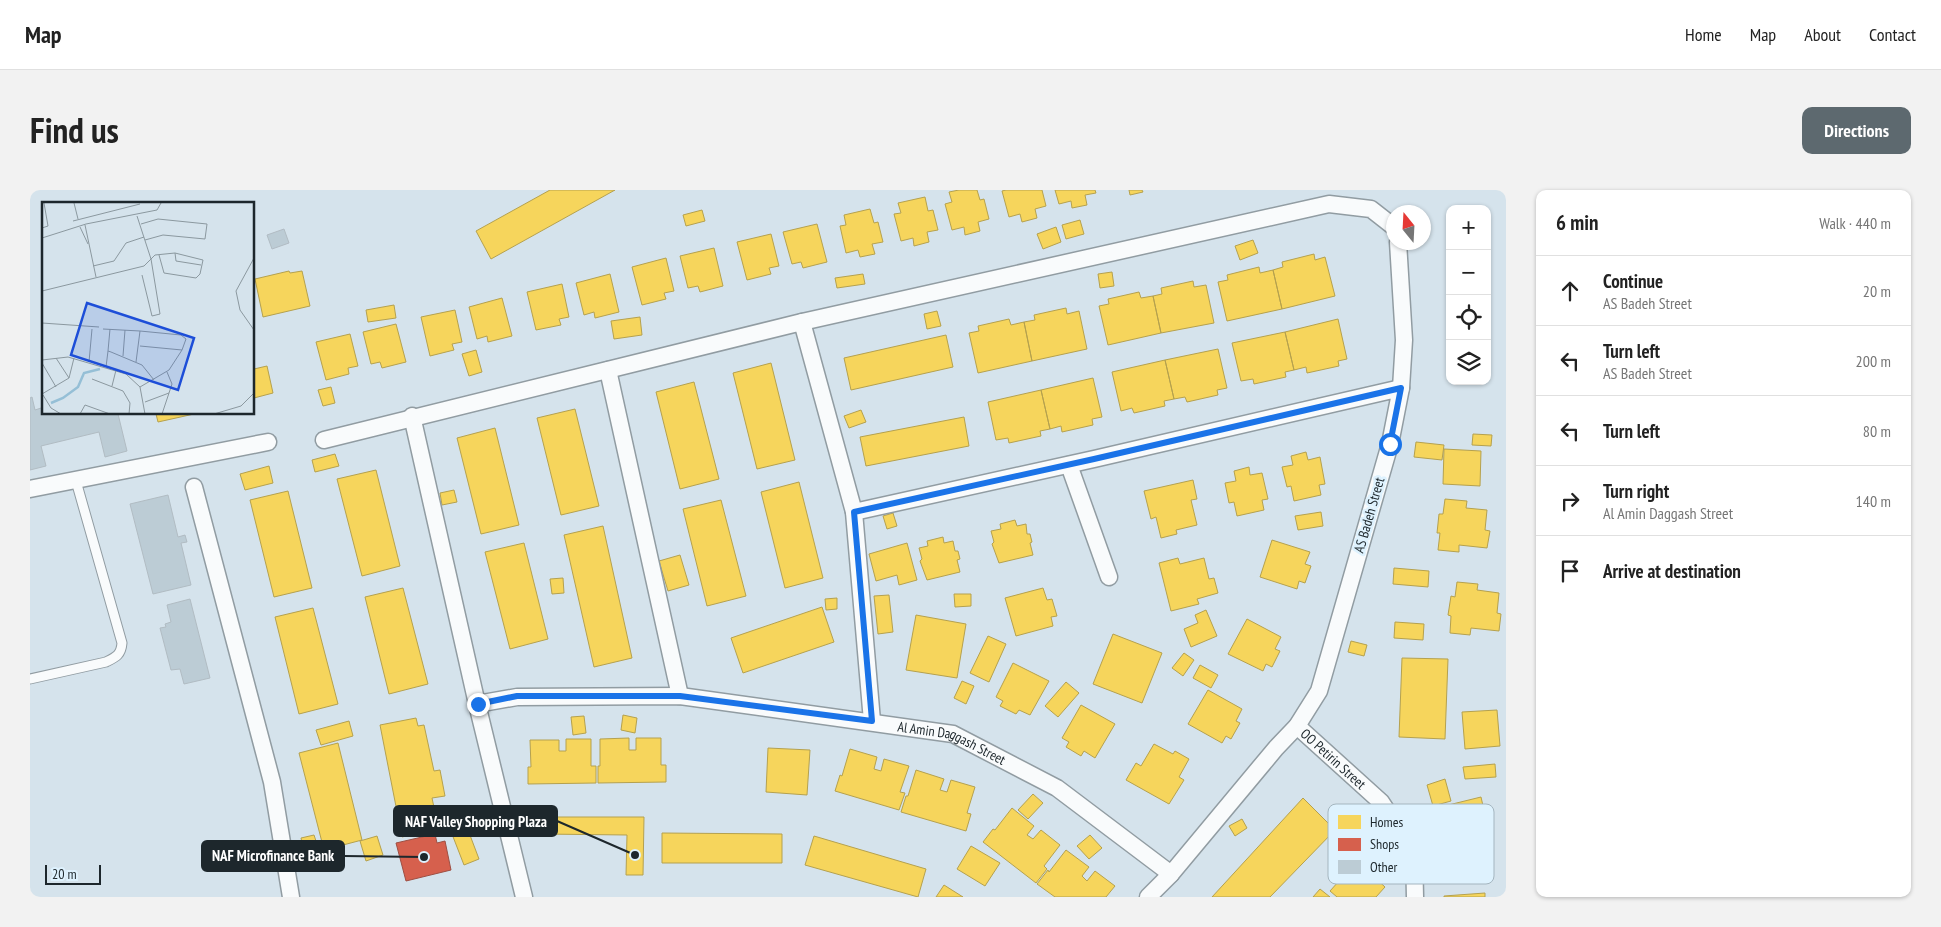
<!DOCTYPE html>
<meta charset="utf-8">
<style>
body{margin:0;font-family:"PT Sans Narrow",sans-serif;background:#f2f2f2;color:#222}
.controls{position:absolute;right:15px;top:15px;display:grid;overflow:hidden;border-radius:10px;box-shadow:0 1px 4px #0004}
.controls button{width:45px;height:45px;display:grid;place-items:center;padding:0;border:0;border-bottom:1px solid #e0e0e0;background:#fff;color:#222;font:25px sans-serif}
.compass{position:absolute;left:1356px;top:15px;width:45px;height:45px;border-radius:50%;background:#fff;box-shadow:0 1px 4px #0004;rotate:342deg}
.scale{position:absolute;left:15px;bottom:12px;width:56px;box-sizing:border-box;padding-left:5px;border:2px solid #1d272c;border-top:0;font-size:14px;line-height:18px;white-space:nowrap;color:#1d272c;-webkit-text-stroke:4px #def2fe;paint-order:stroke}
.stop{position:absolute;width:15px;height:15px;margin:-11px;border:4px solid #1a73e8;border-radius:50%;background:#fff}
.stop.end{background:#1a73e8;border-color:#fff;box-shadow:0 1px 5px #0008}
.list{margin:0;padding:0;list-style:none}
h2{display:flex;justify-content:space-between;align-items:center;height:65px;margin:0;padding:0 20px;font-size:21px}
h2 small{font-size:16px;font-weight:400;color:#767676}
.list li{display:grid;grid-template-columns:32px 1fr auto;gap:15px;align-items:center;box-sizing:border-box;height:70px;padding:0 20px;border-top:1px solid #e0e0e0}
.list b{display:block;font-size:19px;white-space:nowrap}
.list p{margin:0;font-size:16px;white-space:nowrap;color:#767676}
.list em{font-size:16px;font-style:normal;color:#767676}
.icon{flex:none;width:28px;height:28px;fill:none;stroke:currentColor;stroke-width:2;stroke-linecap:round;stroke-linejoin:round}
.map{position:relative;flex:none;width:1476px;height:707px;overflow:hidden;border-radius:10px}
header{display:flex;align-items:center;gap:30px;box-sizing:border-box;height:70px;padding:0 25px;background:#fff;border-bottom:1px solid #e0e0e0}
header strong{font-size:24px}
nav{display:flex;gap:28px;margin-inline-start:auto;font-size:18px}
.intro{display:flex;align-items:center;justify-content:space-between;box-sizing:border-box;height:120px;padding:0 30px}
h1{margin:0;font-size:35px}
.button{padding:12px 22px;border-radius:10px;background:#5d696f;color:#fff;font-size:18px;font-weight:700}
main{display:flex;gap:30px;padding:0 30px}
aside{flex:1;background:#fff;border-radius:10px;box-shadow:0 1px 4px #0004}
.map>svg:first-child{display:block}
.homes{fill:#f6d55c;stroke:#b5a14e}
.shops{fill:#d6604d;stroke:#9e4f43}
.building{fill:#bcccd5;stroke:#b1bcc3}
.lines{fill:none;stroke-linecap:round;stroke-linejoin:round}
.lane-casing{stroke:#919ca2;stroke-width:11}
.street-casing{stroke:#919ca2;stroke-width:19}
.lane{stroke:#f9fbfc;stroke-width:9}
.street{stroke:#f9fbfc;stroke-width:16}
.route{stroke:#1a73e8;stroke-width:6}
.labels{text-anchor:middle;stroke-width:5;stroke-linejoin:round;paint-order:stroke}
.street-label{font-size:14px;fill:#1d272c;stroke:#def2fe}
.inset-river{fill:none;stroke:#95bfd6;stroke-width:2.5}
.inset-road{fill:none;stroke:#8b989f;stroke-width:1}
.view{fill:#1d4ed8;fill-opacity:0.15;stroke:#1d4ed8;stroke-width:2.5}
.inset-edge{fill:none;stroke:#1d272c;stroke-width:2.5}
.key{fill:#def2fe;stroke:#a4b5bf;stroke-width:1}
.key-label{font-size:14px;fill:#1d272c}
.leader{fill:none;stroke:#1d272c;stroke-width:2}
.callout-dot{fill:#1d272c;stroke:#def2fe;stroke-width:2}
.callout{fill:#1d272c;stroke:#1d272c;stroke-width:2}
.callout-label{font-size:15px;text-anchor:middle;font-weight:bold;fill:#fff}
</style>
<header>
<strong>Map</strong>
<nav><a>Home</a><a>Map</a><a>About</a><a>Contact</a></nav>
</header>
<div class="intro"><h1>Find us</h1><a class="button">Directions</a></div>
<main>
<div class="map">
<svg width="1476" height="707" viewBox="0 0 1476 707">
<rect width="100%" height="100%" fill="#d5e3ec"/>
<path class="homes" d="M520 0H585L461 69 446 41Z
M929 0H947L950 10 954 9 959 29 948 32 950 41 935 45 934 37 922 40 915 14 922 12 919 2Z
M976 0H1012L1016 16 1005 19 1007 28 992 32 990 24 979 27 972 1Z
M1025 0H1065L1066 3 1055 5 1057 15 1042 18 1041 11 1029 14Z
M1099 0H1112L1113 2 1100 5Z
M895 7 898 21 903 20 908 40 897 42 899 52 884 56 883 48 871 51 864 24 871 23 868 13Z
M840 19 844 33 848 32 853 52 842 54 845 64 830 67 828 60 816 63 810 36 816 35 814 25Z
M672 20 675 31 656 36 653 25Z
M1050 30 1054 44 1036 49 1032 35Z
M787 34 797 72 773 78 771 72 762 74 753 42Z
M1026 37 1031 52 1013 59 1007 44Z
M741 44 749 76 739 78 741 84 717 90 707 52Z
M1223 50 1228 63 1210 70 1205 56Z
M684 58 693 96 670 102 668 96 658 98 650 66Z
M1284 64 1285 70 1295 67 1305 106 1252 119 1243 80 1253 77 1252 72Z
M636 68 644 101 634 103 636 109 612 115 602 77Z
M1229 77 1230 83 1243 80 1252 119 1197 131 1188 92 1198 90 1197 85Z
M259 81 260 83 272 81 280 116 233 127 225 89Z
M1082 82 1084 96 1070 98 1068 84Z
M580 84 589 122 565 128 564 122 554 125 546 93Z
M833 84 835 94 807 98 805 88Z
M1163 91 1164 97 1176 95 1184 133 1131 143 1123 106 1132 104 1131 98Z
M532 94 539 127 529 129 531 135 506 140 497 102Z
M1109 102 1111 108 1123 106 1131 143 1078 155 1069 116 1079 114 1078 109Z
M472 108 482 146 458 152 457 146 447 149 439 117Z
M364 115 366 128 338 132 336 120Z
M1036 118 1037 124 1049 121 1057 159 1002 171 994 132 1005 130 1004 125Z
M425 120 432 152 422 154 424 160 400 166 391 127Z
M907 121 911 136 897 139 894 124Z
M610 127 612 145 584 149 581 131Z
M979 129 981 135 994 132 1002 171 948 183 939 143 949 141 948 136Z
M1308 129 1317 169 1308 171 1309 176 1277 183 1276 177 1264 180 1255 142Z
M366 134 376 172 352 178 350 172 341 174 333 142Z
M1255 142 1264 180 1255 182 1256 187 1224 194 1223 189 1211 191 1202 153Z
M320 144 328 176 318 178 319 184 296 190 286 152Z
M916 145 923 177 821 200 814 168Z
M1188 159 1197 198 1187 200 1188 205 1157 212 1155 207 1144 209 1135 170Z
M446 160 452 182 439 186 432 164Z
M1135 170 1144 209 1134 211 1135 216 1104 223 1102 218 1091 221 1082 182Z
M741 173 765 270 727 279 703 183Z
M237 176 243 203 224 208V179Z
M1063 188 1072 227 1062 229 1063 235 1032 242 1031 236 1020 239 1011 200Z
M664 192 689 289 650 299 626 202Z
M301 197 305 213 293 216 288 200Z
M1011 200 1020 239 1010 241 1011 246 979 253 978 248 966 250 958 212Z
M545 219 569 316 531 325 507 228Z
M831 220 836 232 819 238 814 226Z
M126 224H164L128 232Z
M934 227 939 256 836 276 830 247Z
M465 238 489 335 451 344 427 248Z
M1443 244 1462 245 1461 256 1442 255Z
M1386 252 1414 255 1412 270 1384 267Z
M1414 259 1451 261 1450 296 1413 294Z
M1276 262 1278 270 1290 267 1295 294 1289 295 1291 305 1264 311 1261 296 1257 297 1252 277 1263 275 1261 266Z
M305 264 309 276 285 282 282 270Z
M239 276 243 293 215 300 210 284Z
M1219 277 1220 285 1232 283 1238 309 1232 310 1234 320 1207 326 1204 312 1199 313 1195 293 1206 291 1204 281Z
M346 280 370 376 332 386 307 289Z
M1163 290 1167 309 1161 310 1167 335 1146 340 1147 344 1131 348 1126 327 1121 329 1114 301Z
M769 292 793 388 755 398 731 302Z
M424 300 427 312 412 315 410 303Z
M258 301 282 398 244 407 220 310Z
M1415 309 1437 311 1436 318 1457 320 1455 340 1460 341 1457 358 1429 355V362L1408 360 1410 343H1407L1409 324H1413Z
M691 310 716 406 677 416 653 319Z
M1291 322 1293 336 1268 340 1265 326Z
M863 323 867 336 857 339 853 326Z
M985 330 987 336 996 334 997 344H1000L1002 352 1000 353 1003 365 969 373 962 354 964 352 961 341 971 339 970 334Z
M573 336 602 468 564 477 534 345Z
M913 347 914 353 923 351 925 361H928L930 369 927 370 930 382 897 390 890 371 892 369 889 358 898 356 897 351Z
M1242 350 1280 362 1275 374 1281 376 1275 393 1269 391 1267 399 1230 387Z
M494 353 518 449 480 459 455 362Z
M877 353 887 390 869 395 867 385 846 391 839 364Z
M650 365 659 395 638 401 629 371Z
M1148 368 1150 374 1174 368 1179 389 1184 388 1188 403 1167 409 1169 414 1141 421 1129 373Z
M1364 378 1399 381 1398 397 1363 394Z
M533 388 534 403 522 404 520 389Z
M1427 392 1448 394 1447 400 1469 403 1467 423 1471 424 1469 441 1441 438 1440 445 1420 443 1421 426 1418 425 1421 406 1425 407Z
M373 398 398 494 359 504 335 407Z
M1013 398 1017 410 1022 409 1027 426 1021 427 1023 436 986 446 975 408Z
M924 404H941V416L925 417Z
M859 405 863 442 848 444 844 406Z
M807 408V419L796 420 795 409Z
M792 417 804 452 713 483 701 448Z
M283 418 308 514 269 524 245 427Z
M1176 420 1187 446 1161 457 1154 439 1168 433 1165 425Z
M886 425 936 434 927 488 876 480Z
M1217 429 1251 447 1245 459 1250 461 1242 477 1236 474 1233 481 1198 464Z
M1365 432 1394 434 1393 450 1364 448Z
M1083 444 1132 463 1112 513 1063 494Z
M958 446 976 454 959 492 940 483Z
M1321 451 1337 455 1334 466 1318 462Z
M1154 463 1164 470 1153 486 1142 478Z
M1372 468 1418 469 1415 549 1369 547Z
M983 473 1019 491 1000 525 989 520 986 524 970 516 973 511 966 507Z
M1170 475 1188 485 1181 498 1163 488Z
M932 491 944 496 936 514 924 508Z
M1036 492 1049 503 1028 527 1015 516Z
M1178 500 1212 519 1206 531 1210 533 1201 549 1196 546 1192 553 1158 534Z
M1051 515 1085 534 1065 568 1054 561 1051 566 1036 557 1039 552 1032 548Z
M1467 520 1470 556 1435 559 1432 522Z
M593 525 607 528 605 543 591 540Z
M554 526 556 543 543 545 541 527Z
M386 528 388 536 394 535 404 581 410 580 415 606 402 608 405 622 389 625 393 642 372 647 350 535Z
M319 531 323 546 291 555 286 540Z
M599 548V560H606V548H631V575H636V592L568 593V576H570V549Z
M536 549H561V576H566V593L498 594V577H501L500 550H529V561H536Z
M308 553 332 650 294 660 269 563Z
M1124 554 1143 564 1145 561 1159 569 1149 587 1154 590 1139 614 1096 590 1106 573 1111 576Z
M738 558 780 560 777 605 736 602Z
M820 559 847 567 844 579 851 581 854 569 879 576 870 602 875 603 869 620 805 601 810 585 812 586Z
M1465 574 1466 587 1435 589 1433 577Z
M886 580 914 589 910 600 917 602 921 590 945 597 937 623 941 624 936 641 871 622 876 606H878Z
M1415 589 1421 611 1403 616 1397 595Z
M1003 604 1013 613 998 629 988 620Z
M1451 607 1463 659 1411 671 1407 654 1394 657 1389 638 1401 635 1398 620Z
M1273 608 1305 640 1240 707H1182Z
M982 618 1004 636 997 645 1003 649 1011 640 1030 655 1014 676 1017 679 1006 693 953 652 963 639 965 640Z
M432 624 449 669 434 675 420 639 416 640 413 631Z
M511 627H614L613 685H596L597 645 511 644Z
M1212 629 1217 638 1205 646 1199 636Z
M632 643 752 644V673H632Z
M284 645 287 654 273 657 271 648Z
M1060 645 1072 658 1059 669 1047 656Z
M347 646 353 665 336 671 330 651Z
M784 646 896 679 888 707 775 675Z
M941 656 970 673 955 696 927 679Z
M1036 660 1059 677 1052 686 1057 691 1065 681 1085 696 1076 707H1025L1007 694 1018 680 1019 682Z
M1327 671 1355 697 1346 707H1307L1300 701Z
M914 695 933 707H906Z
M1290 699 1300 707H1283Z
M1455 703V707H1414V706Z"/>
<path class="shops" d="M405 644 407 653 415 651 421 680 376 691 366 653Z"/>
<path class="building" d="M254 39 259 53 242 59 237 45Z
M2 207 5 220 14 217V224H88L97 261 75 267 69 242 11 256 16 276 0 280V208Z
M138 305 148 347 155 345 157 352 151 353 161 395 123 404 100 314Z
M160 409 180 488 154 494 150 479 141 480 130 438 136 437 135 434 141 432 137 415Z"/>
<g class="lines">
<g class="lane-casing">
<path id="lane" d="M0 489 76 472C86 467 91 465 92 453L46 291"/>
</g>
<g class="street-casing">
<g id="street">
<path d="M1368 52 1374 150 1371 198"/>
<path d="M772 132 1299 14 1341 19 1364 37"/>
<path d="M578 180 650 506"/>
<path d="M382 226 447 514"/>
<path d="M294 250 772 132 824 322 842 531"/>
<path d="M1039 275 1079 387"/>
<path d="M164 297 242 592 261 707"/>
<path d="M0 299 238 252"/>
<path d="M824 322 1064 269 1371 198 1360 254 1289 501 1267 536 1246 558 1141 684 1118 707"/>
<path id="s1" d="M1267 536 1351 612 1384 662 1385 707"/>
<path id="s2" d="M494 707 447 514 487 507 650 506 923 544 1027 598 1141 684"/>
</g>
</g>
<use href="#lane" class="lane"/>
<use href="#street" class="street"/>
</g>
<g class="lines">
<path class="route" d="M448 514 487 506H650L842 531 824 322 1064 269 1371 198 1360 254"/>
</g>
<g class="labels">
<g class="street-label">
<text transform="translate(1339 325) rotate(-74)" y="5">AS Badeh Street</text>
<text dy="5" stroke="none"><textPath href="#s2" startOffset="679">Al Amin Daggash Street</textPath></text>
<text dy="5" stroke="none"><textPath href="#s1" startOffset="49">OO Petirin Street</textPath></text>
</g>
</g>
<g transform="translate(12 12)">
<rect width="212" height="212" fill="#d5e3ec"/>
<path class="inset-river" d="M9 201 21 196 36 185 42 171 58 167"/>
<path class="inset-road" d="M32 1 36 17M31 19 98 2M99 22 116 17 165 22 163 37 121 33 103 38M43 23 54 75M38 25 46 42M0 26 6 24 2 1M0 36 44 22 115 8 119 1M133 51 134 59 159 63M212 56 194 89 198 108 212 128M51 64 72 59 84 41 102 35M100 73 110 114 118 112 109 57 113 53 133 51 161 58 158 72 154 76 122 71 117 53M0 89 102 64 109 57 95 14M0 121 57 125M61 127 98 129 94 160M98 129 139 133 144 137 140 148M98 144 140 148 127 168 98 185M66 149 68 127M81 154 83 128M14 156 27 176M0 158 26 155 84 172 98 185 103 212M47 160 50 127M0 161 14 185M64 165 66 149 69 150 100 163 112 178M50 177 81 189 88 201 87 212M70 184 74 168M0 192 27 176 32 156M1 193 9 206 19 212M103 200 127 191M38 212 43 203 68 212M120 212 130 182 125 170M172 212 199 204 212 191"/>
<path class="view" d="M45 101 152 136 136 188 29 153Z"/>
<rect width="212" height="212" class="inset-edge"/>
</g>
<rect x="1298" y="614" width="166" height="80" rx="8" class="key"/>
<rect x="1308" y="625" width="23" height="14" fill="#f6d55c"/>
<rect x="1308" y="648" width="23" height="13" fill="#d6604d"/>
<rect x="1308" y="670" width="23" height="14" fill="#bcccd5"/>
<g class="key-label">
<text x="1340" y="637">Homes</text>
<text x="1340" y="659">Shops</text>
<text x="1340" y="682">Other</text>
</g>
<path class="leader" d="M605 665L527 631M394 667L314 666"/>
<g class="callout-dot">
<circle cx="605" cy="665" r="5"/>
<circle cx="394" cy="667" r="5"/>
</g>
<g class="callout">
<rect x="364" y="616" width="163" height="30" rx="5"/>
<rect x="172" y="651" width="142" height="30" rx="5"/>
</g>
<g class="callout-label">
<text x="446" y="637">NAF Valley Shopping Plaza</text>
<text x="243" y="671">NAF Microfinance Bank</text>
</g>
</svg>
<div class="controls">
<button>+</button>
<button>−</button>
<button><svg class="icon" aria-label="locate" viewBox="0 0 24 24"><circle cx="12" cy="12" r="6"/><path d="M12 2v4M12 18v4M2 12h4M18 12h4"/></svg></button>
<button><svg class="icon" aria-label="layers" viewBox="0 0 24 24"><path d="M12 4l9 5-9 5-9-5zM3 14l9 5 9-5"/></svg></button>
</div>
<svg class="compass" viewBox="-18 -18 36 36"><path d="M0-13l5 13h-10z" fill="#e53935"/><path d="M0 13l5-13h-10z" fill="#767676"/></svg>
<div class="scale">20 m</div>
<div class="stop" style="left:1360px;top:254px"></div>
<div class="stop end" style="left:448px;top:514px"></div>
</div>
<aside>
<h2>6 min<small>Walk · 440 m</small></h2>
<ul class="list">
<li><svg class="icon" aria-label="ahead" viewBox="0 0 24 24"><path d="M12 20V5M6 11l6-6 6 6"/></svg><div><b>Continue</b><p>AS Badeh Street</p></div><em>20 m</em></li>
<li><svg class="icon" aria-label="left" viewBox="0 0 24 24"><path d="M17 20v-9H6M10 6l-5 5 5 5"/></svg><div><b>Turn left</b><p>AS Badeh Street</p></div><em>200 m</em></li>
<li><svg class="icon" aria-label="left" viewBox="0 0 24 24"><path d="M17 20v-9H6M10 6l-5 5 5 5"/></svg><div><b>Turn left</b></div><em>80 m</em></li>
<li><svg class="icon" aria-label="right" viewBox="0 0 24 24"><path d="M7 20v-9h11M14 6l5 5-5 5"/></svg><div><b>Turn right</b><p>Al Amin Daggash Street</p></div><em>140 m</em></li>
<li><svg class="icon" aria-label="arrive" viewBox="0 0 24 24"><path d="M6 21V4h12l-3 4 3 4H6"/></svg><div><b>Arrive at destination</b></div></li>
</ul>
</aside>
</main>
